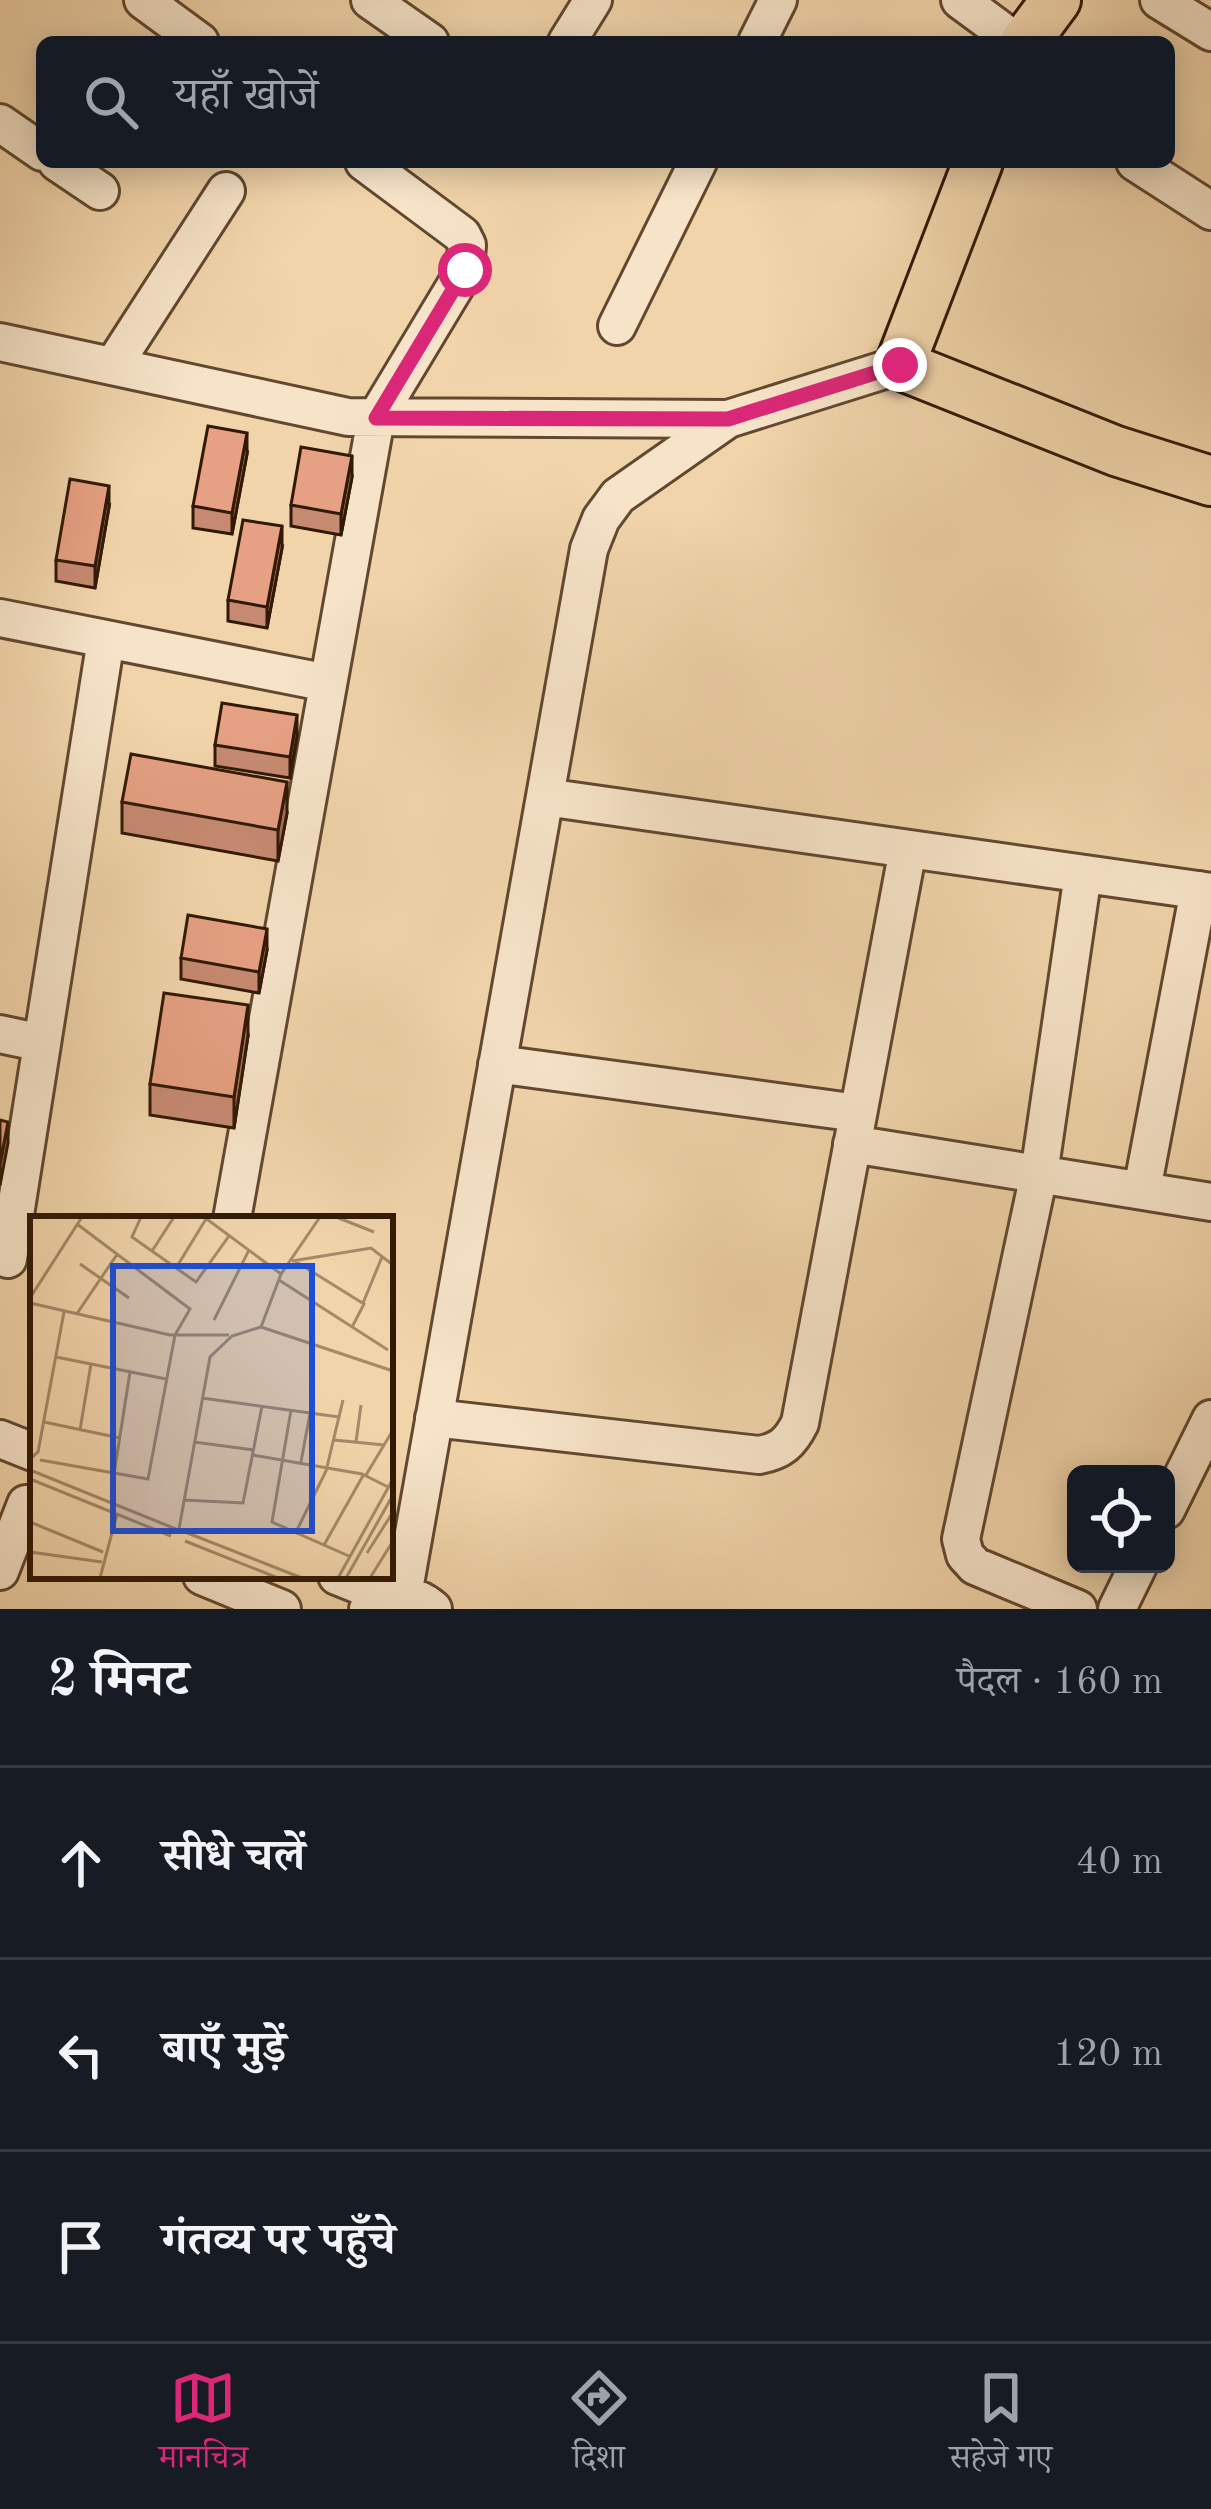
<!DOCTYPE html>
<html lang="hi">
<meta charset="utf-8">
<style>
body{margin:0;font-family:"Old Standard TT","Noto Serif Devanagari",serif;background:#20242c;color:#f1f3f6}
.controls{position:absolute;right:36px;bottom:36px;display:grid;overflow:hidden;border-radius:18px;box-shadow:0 6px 30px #0003}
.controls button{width:108px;height:108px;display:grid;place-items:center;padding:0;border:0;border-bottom:3px solid #363941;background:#171b24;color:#f1f3f6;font:60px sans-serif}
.stop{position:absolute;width:36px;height:36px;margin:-27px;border:9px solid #db2777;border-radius:50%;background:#fff}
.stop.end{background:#db2777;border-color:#fff;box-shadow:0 3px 12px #0008}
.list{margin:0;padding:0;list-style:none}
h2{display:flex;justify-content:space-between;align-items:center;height:156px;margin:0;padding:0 48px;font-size:51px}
h2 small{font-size:39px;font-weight:400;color:#9ea1a6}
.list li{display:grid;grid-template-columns:78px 1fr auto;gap:36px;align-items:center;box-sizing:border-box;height:192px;padding:0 48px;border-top:3px solid #363941}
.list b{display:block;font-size:45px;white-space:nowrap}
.list em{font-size:39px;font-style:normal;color:#9ea1a6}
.icon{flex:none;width:66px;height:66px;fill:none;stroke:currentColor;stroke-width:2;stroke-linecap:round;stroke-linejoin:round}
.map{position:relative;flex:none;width:1211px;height:1609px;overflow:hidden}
.search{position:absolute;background:#171b24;box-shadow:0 6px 30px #0003;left:36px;right:36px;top:36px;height:132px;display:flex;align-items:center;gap:30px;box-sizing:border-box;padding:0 42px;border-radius:18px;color:#9ea1a6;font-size:45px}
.sheet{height:732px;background:#171b24}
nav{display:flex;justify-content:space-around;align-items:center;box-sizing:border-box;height:168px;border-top:3px solid #363941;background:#171b24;font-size:33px;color:#9ea1a6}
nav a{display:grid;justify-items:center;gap:6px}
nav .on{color:#db2777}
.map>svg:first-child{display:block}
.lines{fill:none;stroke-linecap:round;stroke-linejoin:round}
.minor-casing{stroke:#62482f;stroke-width:42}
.major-casing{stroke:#321906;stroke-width:54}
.minor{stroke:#f6e3c8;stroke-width:36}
.major{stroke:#f1d4aa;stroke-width:48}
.wall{fill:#c68a71;stroke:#321906;stroke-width:3}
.shaded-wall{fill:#a1705c;stroke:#321906;stroke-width:3}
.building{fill:#e6a083;stroke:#321906;stroke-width:3}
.route{stroke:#db2777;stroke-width:15}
.inset-road{fill:none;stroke:#a58968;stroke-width:3}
.view{fill:#1d4ed8;fill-opacity:0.15;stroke:#1d4ed8;stroke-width:6}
.inset-edge{fill:none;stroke:#321906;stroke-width:6}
</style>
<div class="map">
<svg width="1211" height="1609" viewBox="0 0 1211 1609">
<rect width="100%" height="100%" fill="#f1d4aa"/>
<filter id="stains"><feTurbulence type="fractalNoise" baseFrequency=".00167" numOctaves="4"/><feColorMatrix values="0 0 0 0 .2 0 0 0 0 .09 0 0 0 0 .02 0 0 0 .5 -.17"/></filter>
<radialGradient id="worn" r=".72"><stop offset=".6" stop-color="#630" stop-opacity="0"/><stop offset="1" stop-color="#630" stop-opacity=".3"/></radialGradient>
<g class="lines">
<g class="minor-casing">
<path id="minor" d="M143 0 200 42
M370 0 430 42
M960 0 1017 42
M1159 0 1211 32
M567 42 593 0
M757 42 778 0
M0 123 42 152
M57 162 100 191
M1135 162 1211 211
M617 326 698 162
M0 342 348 417 728 419
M113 366 226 191
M0 618 328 683
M545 797 1211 892
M0 1034 42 1043
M497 1064 858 1113
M852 1144 1211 1202
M1142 1190 1199 890
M232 1219 376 418 465 270 467 245 462 235 364 162
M8 1259 106 639
M434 1418 759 1455C781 1451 790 1443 800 1423L908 849
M0 1439 33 1452
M1166 1510 1211 1419
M0 1571 26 1504
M202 1576 282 1609
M337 1576 387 1596
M403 1595 589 549 601 519 618 496 728 419 900 365
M368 1609C388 1591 412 1591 433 1609
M1078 1609 975 1566 965 1555 961 1539 1039 1174 1083 874
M1117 1609 1139 1564"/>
</g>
<g class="major-casing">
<path id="major" d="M1025 42 1056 0
M978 162 900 365 1116 451 1211 481"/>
</g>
<use href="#minor" class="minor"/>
<use href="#major" class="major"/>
</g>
<path class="wall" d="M247 454 232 534 193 528V506Z
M352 477 341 535 291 526V505Z
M109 507 95 588 56 581V560Z
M282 548 267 628 228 621V600Z
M297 736 290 778 215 766V745Z
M122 802 287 813 278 861 122 833Z
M267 950 259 993 181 979V958Z
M248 1036 234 1128 150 1115V1084Z"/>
<path class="shaded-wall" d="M247 433V454L232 534V513Z
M352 456V477L341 535V514Z
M109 486V507L95 588V566Z
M282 526V548L267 628V607Z
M297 715V736L290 778V757Z
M287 782V813L278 861V830Z
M267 929V950L259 993V972Z
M248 1005V1036L234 1128V1097Z
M8 1122V1143L0 1185V1164Z"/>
<path class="building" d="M208 426 247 433 232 513 193 506Z
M301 447 352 456 341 514 291 505Z
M70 479 109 486 95 566 56 560Z
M243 520 282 526 267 607 228 600Z
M222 703 297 715 290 757 215 745Z
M131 754 287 782 278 830 122 802Z
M188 915 267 929 259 972 181 958Z
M164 993 248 1005 234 1097 150 1084Z
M0 1120 8 1122 0 1164Z"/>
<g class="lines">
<path class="route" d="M465 270 376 418 728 419 900 365"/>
</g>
<g transform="translate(30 1216)">
<rect width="363" height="363" fill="#f1d4aa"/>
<path class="inset-road" d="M111 1 102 21 166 66 199 20M174 1 251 58M290 1 251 58 231 111 363 155M306 1 344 16M122 35 144 1M262 45 341 32 363 49M265 45 334 88 322 111M50 48 99 82M146 52 176 3M249 64 358 134M0 82 52 1M0 87 140 119H199M333 87 352 41M46 99 88 37M184 104 219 34M26 141 136 163M172 182 309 201M261 194 242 306 321 341M14 206 90 222M50 214 61 148M304 224 354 229M164 226 224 234M326 226 331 189M223 239 332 258 358 271M0 243 8 236 34 96M10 244 118 263 145 119 160 93 47 8M271 246 280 197M0 254 146 313M84 258 100 156M336 259 363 214M0 263 141 320M154 284 213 287 232 190M0 306 73 336M149 313 180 141 202 120 231 111M155 316 272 362M265 318 296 255 313 184M155 325 248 362M294 329 334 258M0 336 72 346M337 337 363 296M70 362 87 298M308 362 363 263M316 362 363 279M340 362 363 325"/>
<path class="view" d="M83 50H282V315H83Z"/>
<rect width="363" height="363" class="inset-edge"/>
</g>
<rect width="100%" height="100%" filter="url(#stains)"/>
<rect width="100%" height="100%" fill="url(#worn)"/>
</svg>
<div class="controls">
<button><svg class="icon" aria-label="locate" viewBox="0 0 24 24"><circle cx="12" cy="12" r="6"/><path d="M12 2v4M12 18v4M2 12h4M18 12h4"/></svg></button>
</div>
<div class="stop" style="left:465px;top:270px"></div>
<div class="stop end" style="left:900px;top:365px"></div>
<div class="search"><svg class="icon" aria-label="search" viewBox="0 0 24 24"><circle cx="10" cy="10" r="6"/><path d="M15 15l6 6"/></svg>यहाँ खोजें</div>
</div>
<section class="sheet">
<h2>2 मिनट<small>पैदल · 160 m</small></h2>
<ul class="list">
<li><svg class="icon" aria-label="ahead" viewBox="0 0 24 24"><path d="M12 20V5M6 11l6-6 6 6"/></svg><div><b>सीधे चलें</b></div><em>40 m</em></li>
<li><svg class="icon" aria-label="left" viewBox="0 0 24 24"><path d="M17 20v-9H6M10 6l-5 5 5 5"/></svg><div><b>बाएँ मुड़ें</b></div><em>120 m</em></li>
<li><svg class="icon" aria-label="arrive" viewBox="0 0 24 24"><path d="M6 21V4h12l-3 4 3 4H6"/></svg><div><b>गंतव्य पर पहुँचे</b></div></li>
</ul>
</section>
<nav>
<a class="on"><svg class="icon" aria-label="map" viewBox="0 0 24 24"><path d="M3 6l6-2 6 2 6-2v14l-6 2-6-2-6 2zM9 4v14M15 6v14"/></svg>मानचित्र</a>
<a><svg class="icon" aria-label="directions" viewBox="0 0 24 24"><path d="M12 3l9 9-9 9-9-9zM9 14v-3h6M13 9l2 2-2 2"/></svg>दिशा</a>
<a><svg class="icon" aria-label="saved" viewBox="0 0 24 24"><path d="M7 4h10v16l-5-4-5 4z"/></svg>सहेजे गए</a>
</nav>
